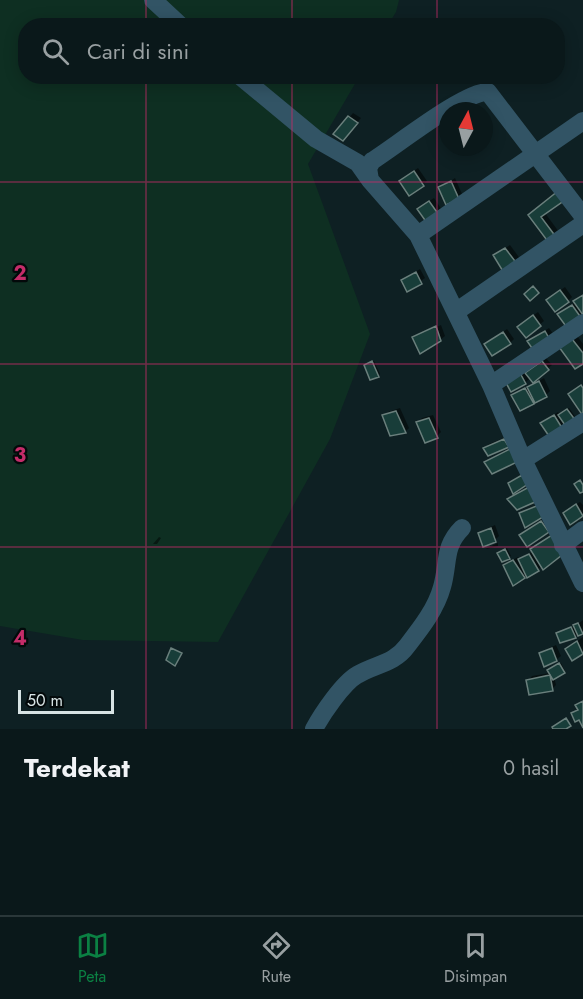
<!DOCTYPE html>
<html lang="id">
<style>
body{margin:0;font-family:Jost,sans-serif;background:#182527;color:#f1f3f6}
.compass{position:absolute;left:439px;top:102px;width:54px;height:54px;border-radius:50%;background:#0a181a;box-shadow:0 3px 15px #0003;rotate:7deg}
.scale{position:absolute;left:18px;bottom:15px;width:96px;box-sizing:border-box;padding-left:6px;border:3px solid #d7e3e4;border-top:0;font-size:16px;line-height:21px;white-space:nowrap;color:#d7e3e4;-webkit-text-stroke:4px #03090a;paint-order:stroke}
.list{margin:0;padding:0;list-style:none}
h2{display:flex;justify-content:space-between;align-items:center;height:78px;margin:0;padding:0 24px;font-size:26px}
h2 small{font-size:20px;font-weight:400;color:#99a0a2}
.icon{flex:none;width:33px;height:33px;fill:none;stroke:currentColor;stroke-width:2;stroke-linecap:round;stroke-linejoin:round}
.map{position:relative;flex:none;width:583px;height:729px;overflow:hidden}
.search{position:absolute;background:#0a181a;box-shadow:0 3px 15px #0003;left:18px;right:18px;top:18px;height:66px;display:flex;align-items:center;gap:15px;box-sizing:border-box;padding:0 21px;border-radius:24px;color:#99a0a2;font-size:22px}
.sheet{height:186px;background:#0a181a}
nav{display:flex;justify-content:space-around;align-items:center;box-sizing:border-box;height:84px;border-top:2px solid #2a3739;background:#0a181a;font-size:16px;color:#99a0a2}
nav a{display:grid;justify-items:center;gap:3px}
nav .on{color:#0b8043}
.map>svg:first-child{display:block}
.green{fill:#0e2f22}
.shadow{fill:#0007}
.building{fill:#183d39;stroke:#6a7f7c;stroke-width:1.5}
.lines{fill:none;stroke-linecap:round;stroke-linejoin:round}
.minor{stroke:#325465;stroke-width:18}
.grid{fill:none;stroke:#c42c69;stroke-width:1.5;stroke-opacity:0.55}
.grid-label{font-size:20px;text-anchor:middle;font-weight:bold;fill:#c42c69;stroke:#03090a;stroke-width:4.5;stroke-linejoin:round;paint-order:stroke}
</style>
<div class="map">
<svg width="583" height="729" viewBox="0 0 583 729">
<rect width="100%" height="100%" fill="#0e2023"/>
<path class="green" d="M0 0H399L396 12 388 25 26 26V76L359 77 308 164 370 334 330 439 218 642 83 640 0 626Z"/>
<path class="shadow" d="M353 113 361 118 347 135 335 134Z
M418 168 427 181 410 194 405 177Z
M455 178 462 194 458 198 440 188Z
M434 198 442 210 428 221 423 205Z
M545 213 559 232 555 236 530 215Z
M510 245 521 260 517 264 495 255Z
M420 269 425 278 408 290 402 280Z
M565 287 572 297 568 301 552 296Z
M583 295V316L559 314 576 302Z
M538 312 544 321 526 336 523 323Z
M441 325 445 336 440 340 414 337Z
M549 328 554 335 534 349 533 338Z
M507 329 514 339 510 343 486 344Z
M577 336 583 344V362L561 347Z
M546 358 552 365 533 381 530 378 525 383 506 381 524 370 526 374Z
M374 361 380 374 378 376 367 364Z
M544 378 550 391 546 395 533 403 513 396Z
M400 408 409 428 405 432 384 416 388 412Z
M569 408 577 419 563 430 546 420 558 412 560 415Z
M433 415 441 432 437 436 426 441 418 422 422 418Z
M509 436V446L485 448 489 444Z
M580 502 583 505V514L571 523 569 509Z
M495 525 499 536 495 540 480 534 484 530Z
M159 537 161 538 157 544H153Z
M498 543V546L486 549 487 548Z
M507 548 511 556 509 557 501 551Z
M533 551 542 566 538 570 524 577 505 566 509 562 518 557 519 560Z
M583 620V632L575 636 560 632 573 628Z
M583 637V652L573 659 566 649Z
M556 645 561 656 556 660 541 654 545 650Z
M561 663 565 671 554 677 556 685 552 689 528 681 532 676 550 673 551 668Z"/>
<path class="building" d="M348 116 358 123 343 141 333 134Z
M414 171 424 186 409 196 399 181Z
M451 181 459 199 446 205 438 187Z
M558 191 565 200 541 217 556 237 549 243 528 215Z
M429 201 439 215 427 223 417 209Z
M505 248 518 265 504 273 493 255Z
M416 272 422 284 407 292 401 280Z
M533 286 539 293 530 301 524 294Z
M560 290 569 302 555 312 546 300Z
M583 295V315L573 301Z
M572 305 582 319 568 329 557 314Z
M533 315 541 326 526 338 517 327Z
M436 326 441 341 420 354 412 337Z
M545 331 550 340 534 351 527 341Z
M503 332 511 344 492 356 484 344Z
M572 339 583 353V364L575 369 559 347Z
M372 361 379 377 370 380 364 365Z
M542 361 549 370 533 383 525 373Z
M520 373 526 384 511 392 505 381Z
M539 381 547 397 535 403 527 387Z
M581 385 583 388V416L568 394Z
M525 388 534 404 520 411 511 395Z
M567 409 576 421 567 428 558 415Z
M396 411 406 433 390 436 382 415Z
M554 415 564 431 551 439 540 423Z
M429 418 438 438 425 443 416 422Z
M504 439 509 447 488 456 483 448Z
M510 449 517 462 492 474 484 462Z
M522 475 528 484 513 494 508 483Z
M580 480 583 485V492L580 493 574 484Z
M529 487 535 502 517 510 507 499Z
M576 504 583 516 570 525 563 513Z
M539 505 543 517 525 528 519 513Z
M541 521 549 532 527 547 519 535Z
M491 528 496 542 483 547 478 533Z
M552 535 562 555 543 570 530 549Z
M505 549 510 559 502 562 497 553Z
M529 554 539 571 527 578 518 559Z
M513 560 525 578 513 586 503 565Z
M578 623 583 634 578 636 573 625Z
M571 627 576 638 560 643 556 633Z
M577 641 583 654 572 661 565 649Z
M171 648 182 653 175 666 166 660Z
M552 648 557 661 544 667 539 653Z
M559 663 565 673 553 680 547 670Z
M550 675 553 691 529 695 526 680Z
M583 701V728L579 720 575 722 571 713 578 710 575 705Z
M566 718 571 726 566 729H553L552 727Z"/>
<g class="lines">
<path class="minor" d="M153 0 181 26
M240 76 316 139 358 163 370 180
M583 216 488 92C465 91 396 146 372 161L368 168 370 180 418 235 491 385 523 460 583 583
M418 235 583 121
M457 311 583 224
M491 385 583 323
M523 460 583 422
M563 545 583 530
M314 729C322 714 343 683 357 675 375 664 394 664 407 646 421 628 436 609 442 587 449 563 443 547 462 528"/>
</g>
<path class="grid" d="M146 0V26M292 0V26M437 0V26M146 76V729M292 76V729M437 76V729M0 182H583M0 364H583M0 547H583"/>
<g class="grid-label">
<text x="20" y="280">2</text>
<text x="20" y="462">3</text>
<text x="20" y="645">4</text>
</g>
</svg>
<svg class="compass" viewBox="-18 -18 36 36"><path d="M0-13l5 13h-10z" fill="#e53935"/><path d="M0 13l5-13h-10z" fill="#99a0a2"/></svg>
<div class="scale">50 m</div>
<div class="search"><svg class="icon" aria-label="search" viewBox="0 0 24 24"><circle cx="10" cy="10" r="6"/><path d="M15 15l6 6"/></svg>Cari di sini</div>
</div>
<section class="sheet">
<h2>Terdekat<small>0 hasil</small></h2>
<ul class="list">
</ul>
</section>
<nav>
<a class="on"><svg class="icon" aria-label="map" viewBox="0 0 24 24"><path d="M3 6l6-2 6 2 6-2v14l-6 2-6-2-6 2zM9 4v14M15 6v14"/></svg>Peta</a>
<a><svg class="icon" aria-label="directions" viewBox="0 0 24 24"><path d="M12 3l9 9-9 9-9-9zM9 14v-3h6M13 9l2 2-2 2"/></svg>Rute</a>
<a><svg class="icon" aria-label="saved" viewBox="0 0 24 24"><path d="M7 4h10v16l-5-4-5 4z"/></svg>Disimpan</a>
</nav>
